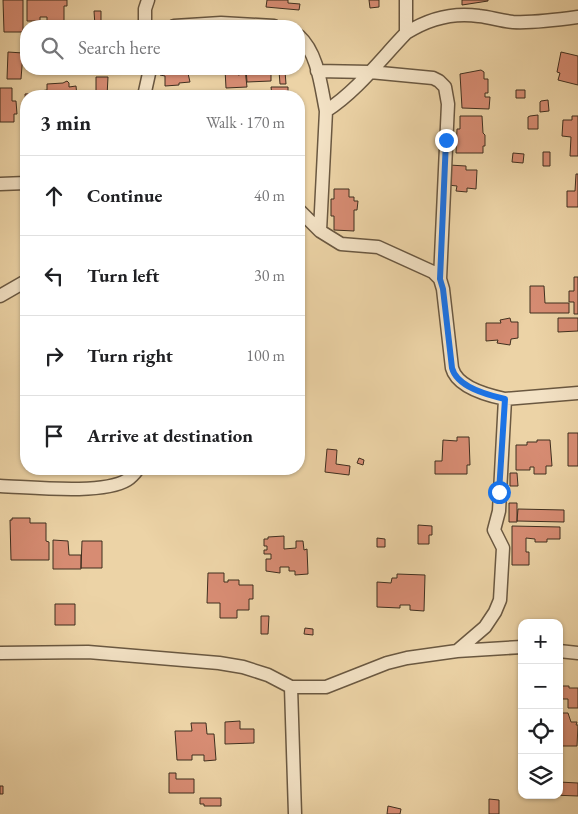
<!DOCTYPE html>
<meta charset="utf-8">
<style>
body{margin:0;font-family:"EB Garamond",serif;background:#f6f6f6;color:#202124}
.controls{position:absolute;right:15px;bottom:15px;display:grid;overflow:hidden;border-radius:10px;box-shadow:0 1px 4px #0004}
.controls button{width:45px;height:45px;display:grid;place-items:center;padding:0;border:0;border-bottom:1px solid #e0e0e0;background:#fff;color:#202124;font:25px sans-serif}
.stop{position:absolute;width:15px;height:15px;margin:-11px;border:4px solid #1a73e8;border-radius:50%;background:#fff}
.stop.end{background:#1a73e8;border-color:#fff;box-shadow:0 1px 5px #0008}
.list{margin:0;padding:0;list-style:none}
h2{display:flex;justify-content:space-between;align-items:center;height:65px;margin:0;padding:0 20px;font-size:21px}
h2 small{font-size:16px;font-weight:400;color:#757577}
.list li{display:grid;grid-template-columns:32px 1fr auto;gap:15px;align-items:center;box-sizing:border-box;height:80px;padding:0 20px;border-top:1px solid #e0e0e0}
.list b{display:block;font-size:19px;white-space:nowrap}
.list em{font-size:16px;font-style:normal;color:#757577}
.icon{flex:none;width:28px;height:28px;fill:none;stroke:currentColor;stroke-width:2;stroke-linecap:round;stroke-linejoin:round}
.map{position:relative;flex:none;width:578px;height:814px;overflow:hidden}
.search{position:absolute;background:#fff;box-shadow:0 1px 4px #0004;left:20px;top:20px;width:285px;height:55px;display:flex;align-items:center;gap:12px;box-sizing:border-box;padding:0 18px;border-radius:20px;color:#757577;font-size:19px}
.panel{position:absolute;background:#fff;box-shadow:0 1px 4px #0004;left:20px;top:90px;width:285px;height:385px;border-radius:20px}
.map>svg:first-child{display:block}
.building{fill:#d78c73;stroke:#3f2f1f}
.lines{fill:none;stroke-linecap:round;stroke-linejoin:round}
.street-casing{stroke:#6a5841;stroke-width:15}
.street{stroke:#f3e2c5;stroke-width:12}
.route{stroke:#1a73e8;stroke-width:6}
</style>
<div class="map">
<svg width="578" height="814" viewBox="0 0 578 814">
<rect width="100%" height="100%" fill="#ecd3a6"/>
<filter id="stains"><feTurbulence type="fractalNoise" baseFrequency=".004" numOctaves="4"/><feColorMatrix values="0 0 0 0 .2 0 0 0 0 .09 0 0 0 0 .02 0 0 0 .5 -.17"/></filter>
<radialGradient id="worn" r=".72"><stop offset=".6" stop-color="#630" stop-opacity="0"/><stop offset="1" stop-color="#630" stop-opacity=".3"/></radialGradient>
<path class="building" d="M3 0H23V32H4Z
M27 0H67V6H64V21H47V17H40V21H27Z
M267 0H288V3L300 4 299 10 266 7Z
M369 0H379V7L370 8Z
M462 0H488V1L462 5Z
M94 11H101V26H95Z
M8 52 23 53 21 79H7Z
M561 52 578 56V85L558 80 560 73 557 72Z
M160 69H187L190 82 179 83V85L165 86V76L160 75Z
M225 69H237L238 75 243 74 242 69H245L247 87 226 88Z
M246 69H271V81L247 82Z
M481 70 484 72V79H488V93H485V97H490L489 109 462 108 460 74Z
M279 71H285L286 84H280Z
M96 77H108L107 96H96Z
M67 81 69 83V87L76 86 77 96H41L40 91 47 90V84L63 83Z
M271 87H288V96H272Z
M0 88H12V101H16L17 114H14V122H0Z
M516 90H525V98H516Z
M38 93V96H26V110L25 94Z
M548 100 549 111 540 112V102L541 101Z
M538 115V129H528V117L530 116Z
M460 116H482L483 133 485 135V146H483V153H456L457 129H460Z
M572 116H578V156H570L571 137 562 136 563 120H572Z
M543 152H550V166H543Z
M513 153 524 154 523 163 512 162Z
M449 165 466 166V170H477L476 189 467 188V192L456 191 457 186 448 185Z
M576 174H578V207H567V191H575Z
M334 189H349V197H354V201H358L357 210H354V231L334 230V216H331V199H334Z
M574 277H578V314H574V302H569V291H574Z
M530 286H544L545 303H569V313H530Z
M510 318 511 322H518V338L511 339 510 345 497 343 498 340 486 341V323H501L500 320Z
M558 318H578V331L558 332Z
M568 433H578V466H568Z
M457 437H469L470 465H467V474H435V461H442L443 440 457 441Z
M537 440H550L552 466H546V474H534V467H530V470H516V445H527V442H537Z
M327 449 337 450 336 464 350 466 349 475 325 472Z
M359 458 364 460 363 465 357 463Z
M510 473H517L518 486H510Z
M509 503H517V522H509Z
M518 509 564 510V522L517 521Z
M12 518H30V523H46V541L49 542V560H11L10 520H12Z
M418 525 432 526V535H429V544H418Z
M512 526 560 527V539H547V542H535V539L526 538V552H529V565H512Z
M284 536V549L296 548V541H303L304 550 307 549 308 574 295 575V571H289V567H280V573L266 571V559H271V554H264V550H267V546H264V539H268V537Z
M377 538 385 539V547H377Z
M53 540 68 541 69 555H81V569H53Z
M82 541H102V568H81Z
M208 573H224V582H228V580H239V585H253V599H249V610H237V618H220V603H207Z
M397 574 425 575 424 611 410 610V605H400V608L377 607V582L391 583 392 578H397Z
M55 604H75V625H55Z
M261 616H269L268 634H261Z
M305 628 313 629V635L304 634Z
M559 686H569V688H578V708H568V699H559Z
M559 713H568L571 722H577L576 725H578L577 746H560Z
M240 721V729H254V743L225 744V722Z
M191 723H206L207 734H214L216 760 204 761V755H192V760H177L175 731H192Z
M169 773H176V779H194V793H169Z
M559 782 578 783V796L552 795H559Z
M0 786H3V794H0Z
M200 798H221V806H204V804H200Z
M489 799 499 800V814H489Z
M388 806 401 809 400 814H387Z"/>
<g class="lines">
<g class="street-casing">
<path id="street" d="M145 26V9L148 0
M174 26 221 23 274 26
M406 33C428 19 452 12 479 16 490 17 501 21 513 22 534 23 557 20 578 17
M299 36C318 53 321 87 326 111
M317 71 370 72 433 78 439 81 445 87 448 104 440 279
M144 96 150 69
M0 184 26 183
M299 210 320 231 341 244 378 247 433 272 440 279 443 289 452 368C457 387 486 395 505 399L499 511 494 530 503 548 500 600 495 612 485 627 457 651
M320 231 326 111C357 91 380 60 406 33V0
M0 296 26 281
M505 399 578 393
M0 486C30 487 103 495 127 480 132 477 135 473 138 469
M559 651 578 653
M0 653 88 652 219 663 243 667 268 675 291 687H326L387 663 407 658 457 651 522 647
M291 687 295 814"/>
</g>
<use href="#street" class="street"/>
</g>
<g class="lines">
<path class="route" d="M446 140 440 279 443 289 452 368C457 387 487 395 505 399L499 492"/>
</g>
<rect width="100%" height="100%" filter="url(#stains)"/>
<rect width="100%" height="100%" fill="url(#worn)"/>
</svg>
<div class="controls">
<button>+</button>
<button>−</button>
<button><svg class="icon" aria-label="locate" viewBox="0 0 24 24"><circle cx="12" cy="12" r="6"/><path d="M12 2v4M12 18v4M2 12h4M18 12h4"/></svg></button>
<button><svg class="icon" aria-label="layers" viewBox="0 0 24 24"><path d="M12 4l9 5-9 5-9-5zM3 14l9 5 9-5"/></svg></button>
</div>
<div class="stop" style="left:499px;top:492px"></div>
<div class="stop end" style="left:446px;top:140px"></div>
<div class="search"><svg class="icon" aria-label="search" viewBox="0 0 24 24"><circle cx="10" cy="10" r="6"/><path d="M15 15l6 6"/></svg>Search here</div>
<section class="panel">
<h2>3 min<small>Walk · 170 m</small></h2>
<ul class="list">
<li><svg class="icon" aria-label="ahead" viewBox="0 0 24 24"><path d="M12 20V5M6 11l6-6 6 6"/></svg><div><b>Continue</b></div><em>40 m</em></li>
<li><svg class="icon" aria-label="left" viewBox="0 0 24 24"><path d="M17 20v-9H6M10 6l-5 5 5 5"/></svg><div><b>Turn left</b></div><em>30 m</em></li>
<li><svg class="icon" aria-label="right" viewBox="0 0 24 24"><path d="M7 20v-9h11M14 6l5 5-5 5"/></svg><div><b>Turn right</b></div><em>100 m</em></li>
<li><svg class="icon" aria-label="arrive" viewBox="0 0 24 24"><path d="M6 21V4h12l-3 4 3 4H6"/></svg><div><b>Arrive at destination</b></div></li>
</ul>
</section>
</div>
